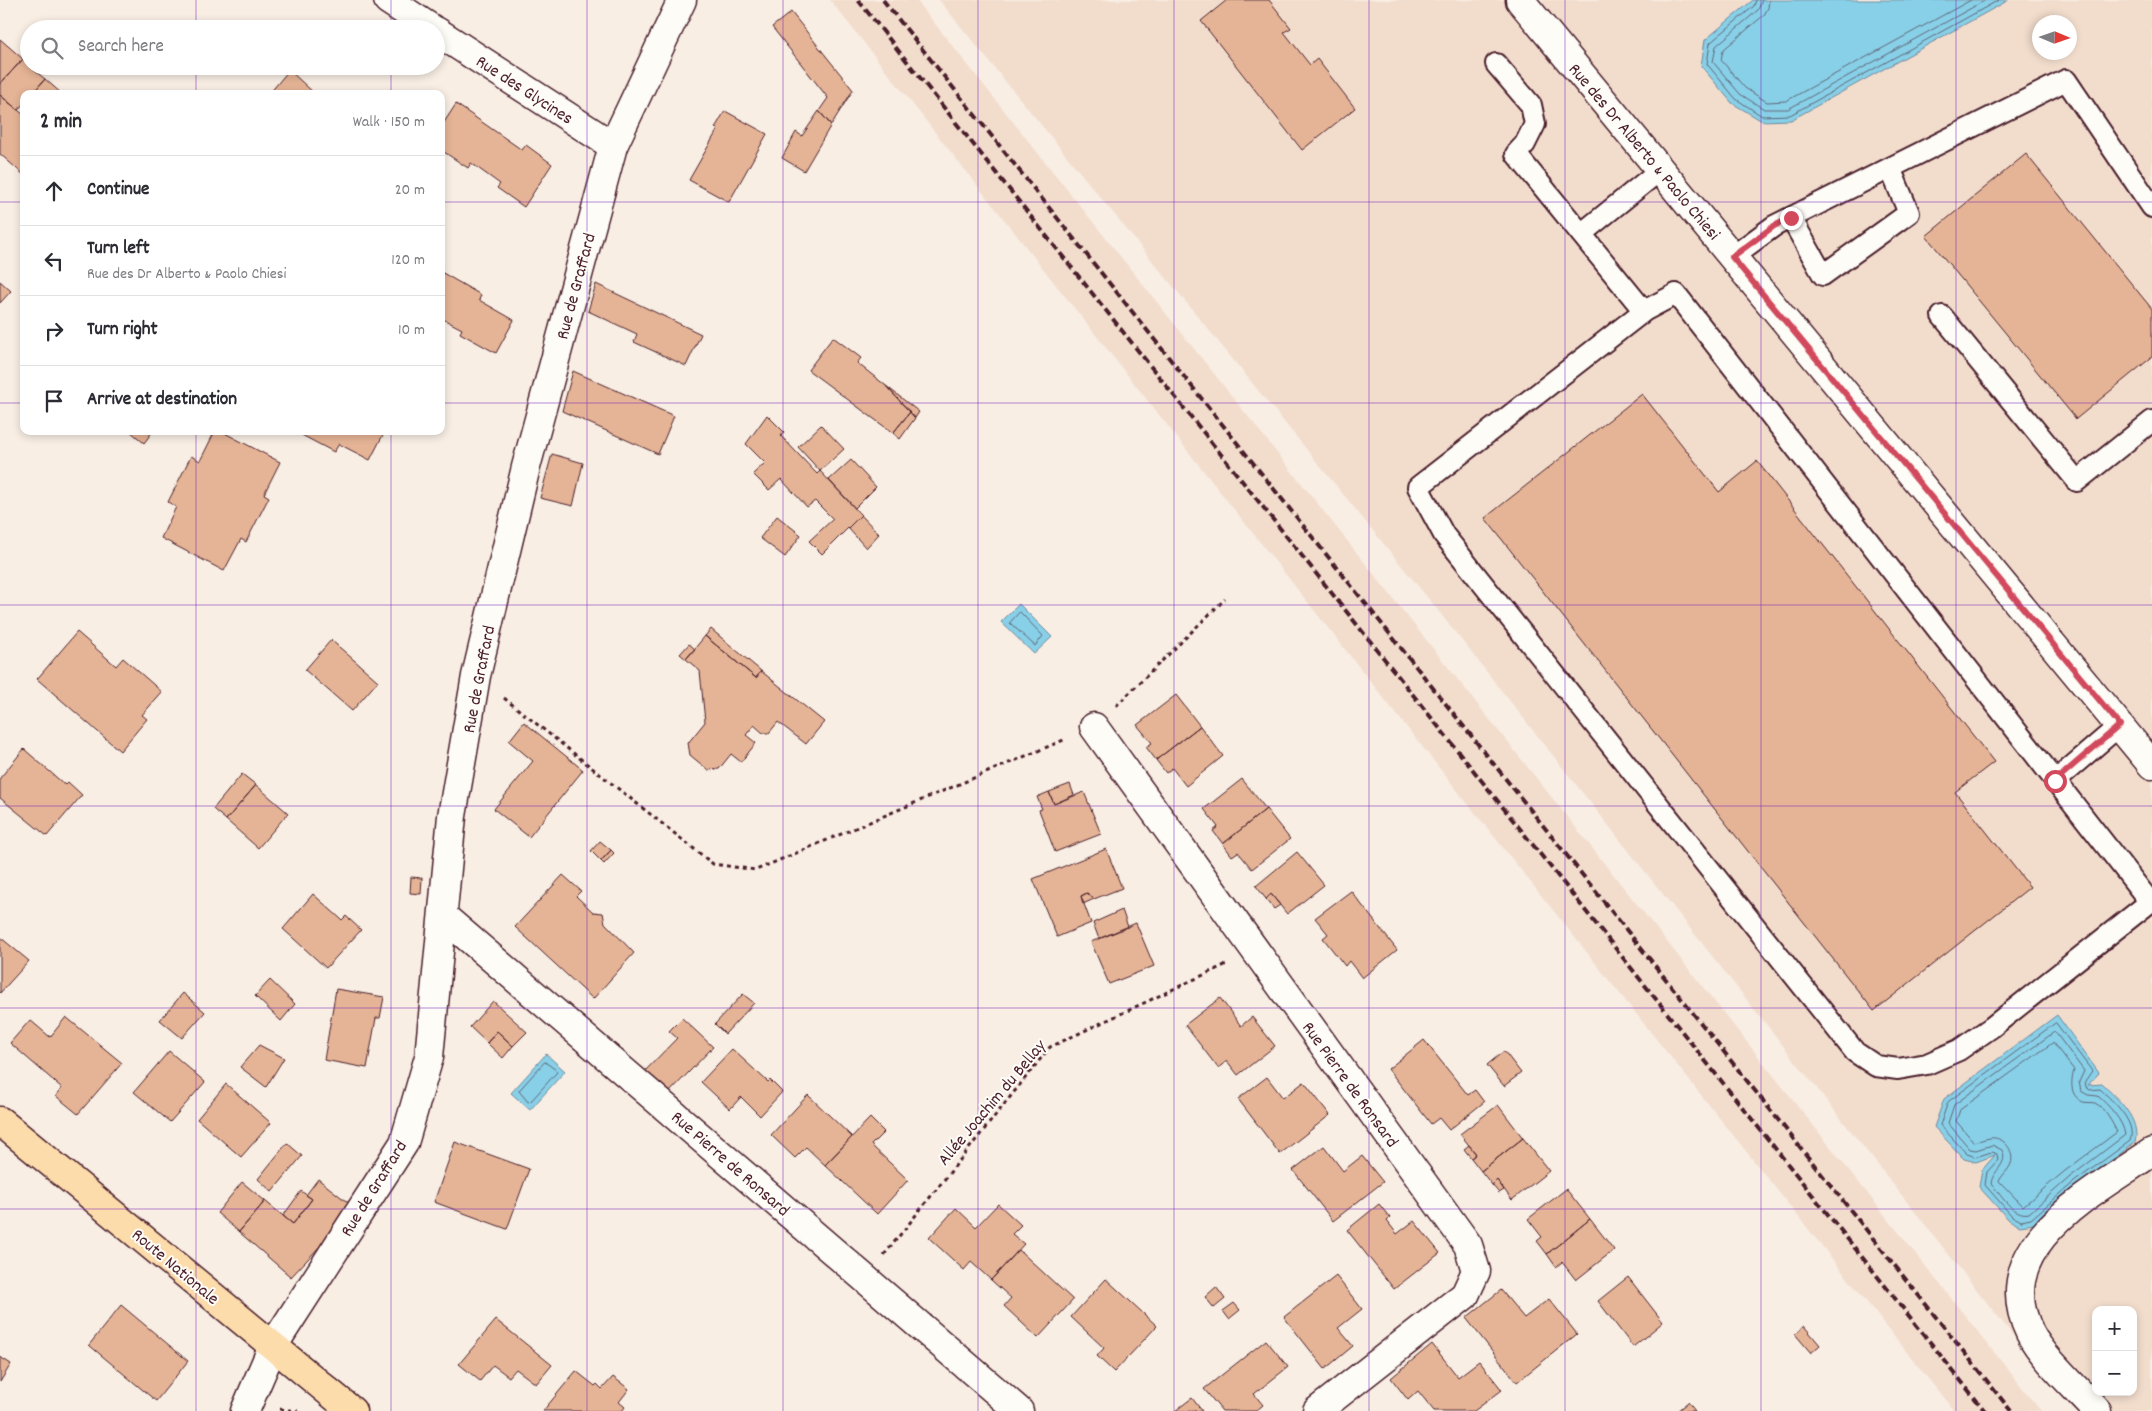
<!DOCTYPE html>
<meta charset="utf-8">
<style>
body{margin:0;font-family:Dekko,sans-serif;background:#f2f2f3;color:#2b2b33}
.controls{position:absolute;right:15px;bottom:15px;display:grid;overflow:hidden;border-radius:10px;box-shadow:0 2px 8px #0003}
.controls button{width:45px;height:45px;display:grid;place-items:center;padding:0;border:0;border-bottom:1px solid #e1e1e2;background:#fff;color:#2b2b33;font:25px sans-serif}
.compass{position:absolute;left:2032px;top:15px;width:45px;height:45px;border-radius:50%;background:#fff;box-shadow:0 2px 8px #0003;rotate:92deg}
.stop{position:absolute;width:15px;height:15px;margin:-11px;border:4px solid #d1495b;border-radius:50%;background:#fff}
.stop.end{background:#d1495b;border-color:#fff;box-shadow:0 1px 5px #0008}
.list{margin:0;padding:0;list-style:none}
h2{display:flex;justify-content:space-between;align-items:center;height:65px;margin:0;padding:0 20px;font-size:21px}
h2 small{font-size:16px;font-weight:400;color:#7c7c81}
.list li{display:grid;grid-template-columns:32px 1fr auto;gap:15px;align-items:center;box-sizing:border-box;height:70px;padding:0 20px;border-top:1px solid #e1e1e2}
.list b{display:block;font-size:19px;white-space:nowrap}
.list p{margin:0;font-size:16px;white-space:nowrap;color:#7c7c81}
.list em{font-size:16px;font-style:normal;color:#7c7c81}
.icon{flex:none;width:28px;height:28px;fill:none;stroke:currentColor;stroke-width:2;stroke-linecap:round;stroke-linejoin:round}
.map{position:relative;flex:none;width:2152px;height:1411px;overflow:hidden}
.search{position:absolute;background:#fff;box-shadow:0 2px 8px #0003;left:20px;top:20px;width:425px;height:55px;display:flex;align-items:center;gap:12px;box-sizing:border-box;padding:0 18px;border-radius:28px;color:#7c7c81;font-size:19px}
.panel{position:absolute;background:#fff;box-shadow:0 2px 8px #0003;left:20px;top:90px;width:425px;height:345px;border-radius:10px}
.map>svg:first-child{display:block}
.built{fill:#f2ddcd;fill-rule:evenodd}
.water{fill:#87d0e8;stroke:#6f899c}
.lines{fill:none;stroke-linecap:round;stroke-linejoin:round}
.shore{stroke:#626677;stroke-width:1}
.building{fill:#e5b496;stroke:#4a1f2b}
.lane-casing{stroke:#4a1f2b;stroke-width:24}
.street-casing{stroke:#4a1f2b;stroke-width:31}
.primary-casing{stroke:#4a1f2b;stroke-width:31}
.path{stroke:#4a1f2b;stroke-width:3;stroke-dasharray:4 4;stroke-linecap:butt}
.lane{stroke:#fdfcf7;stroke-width:20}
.street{stroke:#fdfcf7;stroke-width:28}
.primary{stroke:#fddcac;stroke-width:28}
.rail{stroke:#4a1f2b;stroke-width:4;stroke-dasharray:8 4;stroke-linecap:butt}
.route{stroke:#d1495b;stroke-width:6}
.grid{fill:none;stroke:#7b2cbf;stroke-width:1;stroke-opacity:0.55}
.labels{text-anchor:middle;stroke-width:4;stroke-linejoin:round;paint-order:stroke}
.street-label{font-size:18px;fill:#4a1f2b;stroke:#fdfcf7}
</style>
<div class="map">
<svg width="2152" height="1411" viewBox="0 0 2152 1411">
<rect width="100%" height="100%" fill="#f8eee4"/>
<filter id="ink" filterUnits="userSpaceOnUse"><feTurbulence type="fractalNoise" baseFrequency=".02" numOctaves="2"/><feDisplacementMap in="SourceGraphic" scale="10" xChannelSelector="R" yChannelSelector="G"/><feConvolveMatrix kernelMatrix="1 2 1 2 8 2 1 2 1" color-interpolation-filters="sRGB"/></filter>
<g filter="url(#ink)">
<path class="built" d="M830 0H916L2041 1411H1954L1428 754Z
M939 0H2152V1411H2077L2034 1362 1432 603ZM2040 22H2070V52H2040ZM2096 1310H2133V1392H2096Z"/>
<path class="water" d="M1753 0H2009L1791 120 1762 121 1732 103 1701 66 1705 40Z
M1019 604 1052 637 1034 654 1001 622Z
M2057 1015 2099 1073 2088 1085 2102 1084C2118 1099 2141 1119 2135 1143L2077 1186 2034 1224 2020 1226 2009 1220 1979 1187 1982 1170 1995 1155 1976 1162 1964 1159 1934 1127 1944 1099Z
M546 1054 565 1071 530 1110 511 1093Z"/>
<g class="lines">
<path class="shore" d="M1756 0 1754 6 1710 43 1707 64 1736 99 1762 116 1790 115 1999 0
M1762 0 1758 10 1716 46 1713 62 1740 94 1764 109H1788L1986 0
M1769 0 1768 8 1764 15 1723 50 1721 60 1745 88 1767 102 1786 101 1971 0
M1020 612 1043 636 1035 646 1010 623Z
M2056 1023 2092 1071 2085 1081 2086 1087 2090 1090 2100 1089C2113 1101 2137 1122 2130 1141L2074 1182 2031 1219 2021 1221 2012 1216 1985 1185 1987 1172 1998 1160 1997 1154 1991 1152 1976 1157 1967 1154 1940 1125 1948 1102Z
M2055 1032 2084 1071 2079 1082 2081 1091 2088 1095 2098 1096C2109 1106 2123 1120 2125 1135L2070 1177 2029 1213C2013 1217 2000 1194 1991 1183 1993 1170 2009 1164 2002 1150L1992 1145 1976 1150 1970 1149 1948 1123 1954 1105Z
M2053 1043 2074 1070C2071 1082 2069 1095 2083 1102 2087 1103 2091 1102 2095 1103 2104 1107 2113 1124 2117 1132L2065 1171 2023 1206 1999 1181C2002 1175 2008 1171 2011 1164 2015 1151 2004 1136 1990 1138 1984 1139 1979 1141 1974 1142L1956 1121 1960 1110Z
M545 1062 556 1070 557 1072 531 1101 528 1102 519 1091Z"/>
</g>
<path class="building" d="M1227 0H1269L1291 28 1284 32 1310 65 1317 59 1355 108 1302 150 1201 21Z
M791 12 853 90 831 125 819 111 828 98 772 27Z
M0 39 23 59 0 84Z
M23 59 29 66 45 79 32 94H24V103L18 110 0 95V84Z
M289 70 315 94H269Z
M45 79 62 94H32Z
M0 95 24 115V175L0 154Z
M456 104 522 150 526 145 552 164 524 207 497 188 500 184 471 163 468 168 441 150V127Z
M725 111 767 134 729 202 689 180 718 129 715 128Z
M819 111 831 125 804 171 782 158 796 132 802 136Z
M2026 154 2152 309V357L2076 419 1926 236Z
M441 272 481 295 479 300 514 320 496 353 460 333 462 329 441 318Z
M0 281 11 291 0 303Z
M596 284 701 334 686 366 634 342 637 334 588 311Z
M833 337 861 358 857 363 885 385 910 412 893 433 808 370Z
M573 371 674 416 658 454 562 411Z
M885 385 919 412 915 418 910 412Z
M1642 394 1719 492 1757 461 1994 762 1955 792 2030 887 1874 1011 1485 518Z
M910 412 915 418 900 439 893 433Z
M767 415 784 432 781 436 817 474 820 471 861 515 822 554 809 541 833 519 815 501 807 507 781 479 769 490 753 474 765 463 746 444Z
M821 425 844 449 820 471 798 447Z
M130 431H153L144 443Z
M215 431H221L280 462 264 494 269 497 246 542 241 539 224 571 161 538 176 507 168 502 191 456 200 461Z
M294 431H385L370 460 339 444 334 452Z
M552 454 583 463 573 506 540 498Z
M851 460 876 487 855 508 829 480Z
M861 515 879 534 866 548 848 528Z
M777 516 801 535 785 557 760 538Z
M711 629 761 671 756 678 705 636Z
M77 632 116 666 123 658 162 692 142 715 147 719 120 751 37 679Z
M705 636 756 678 761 671 824 722 806 744 778 722 769 733H763L754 725 746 735 756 743 741 762 731 754 719 769 708 770 690 755 688 743 705 722 700 671 686 659Z
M331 640 378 681 352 711 305 670Z
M689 644 695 649 686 659 680 654Z
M1176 695 1200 726 1156 760 1146 747 1152 743 1137 725Z
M524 722 583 770 529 837 494 809 533 761 509 741Z
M1200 726 1223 756 1186 786 1172 768 1166 773 1156 760Z
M24 749 65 785 68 782 82 795 47 836 0 798V778Z
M242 774 256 785 226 820 213 809Z
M1242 779 1266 809 1223 844 1213 831 1218 827 1204 809Z
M1070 784 1074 795 1054 804 1049 792Z
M256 785 288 813 258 848 226 820Z
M1049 792 1054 804 1084 792 1101 834 1055 852 1039 810 1042 809 1037 797Z
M1266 809 1290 839 1252 869 1238 852 1232 856 1223 844Z
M600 841 611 850 601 861 591 851Z
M1106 849 1122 888 1094 899 1087 893 1081 896 1091 923 1057 937 1033 879Z
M611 850 614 853 604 864 601 861Z
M1297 852 1324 885 1287 914 1271 894 1266 899 1256 886Z
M563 875 581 891 576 896 593 912 603 913 605 923 634 953 593 999 515 927Z
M411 877 422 878 421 894 410 893Z
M1351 891 1397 950 1362 978 1349 961 1345 966 1323 938 1328 934 1315 918Z
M1087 893 1094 899 1083 904 1081 896Z
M313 894 342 920 346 916 361 930 326 968 283 929Z
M1271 894 1280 905 1274 909 1266 899Z
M1122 910 1128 927 1099 939 1093 923Z
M1136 923 1154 966 1109 984 1091 942Z
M0 937 29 961 0 993Z
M270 980 295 1004 281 1021 255 996Z
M336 989 384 997 380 1018H376L367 1068 324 1060Z
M183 993 205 1012 182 1038 160 1020Z
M743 994 754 1003 725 1034 715 1024Z
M1220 998 1241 1026 1252 1017 1275 1046 1238 1075 1227 1061 1218 1068 1185 1025Z
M493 1001 527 1032 513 1046 497 1031 487 1043 470 1027Z
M66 1017 122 1063 78 1114 56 1096 62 1088 10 1043 30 1020 50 1037Z
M682 1018 713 1047 666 1096 642 1074 677 1038 669 1031Z
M497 1031 513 1046 503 1058 487 1043Z
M1424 1040 1468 1095 1475 1090 1484 1102 1449 1130 1439 1118 1431 1124 1388 1069Z
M259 1045 284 1058 266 1087 240 1067Z
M732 1049 768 1082 770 1080 782 1092 760 1116 741 1097 730 1109 701 1082Z
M169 1051 205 1082 170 1122 134 1092Z
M1504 1051 1521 1073 1504 1086 1487 1065Z
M1267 1077 1283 1098 1304 1082 1330 1115 1280 1154 1238 1099Z
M226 1084 271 1123 241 1157 197 1119Z
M808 1095 852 1137 825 1165 806 1147 795 1158 771 1135Z
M1498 1105 1523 1138 1481 1171 1471 1158 1476 1154 1460 1134Z
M870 1118 884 1132 871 1145 908 1180 877 1214 825 1165Z
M1523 1138 1549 1171 1512 1200 1497 1180 1492 1185 1481 1171Z
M455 1142 529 1169 507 1229 434 1202Z
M287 1143 302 1156 272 1192 258 1179Z
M1469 1145 1476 1154 1471 1158 1464 1149Z
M1324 1146 1343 1171 1362 1156 1383 1182 1333 1221 1293 1170Z
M318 1179 350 1204 322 1244 291 1277 239 1232 265 1201 293 1224 312 1199 306 1195Z
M1497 1180 1504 1190 1499 1193 1492 1185Z
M242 1182 265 1201 239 1232 217 1213Z
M1566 1189 1590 1219 1547 1254 1537 1241 1542 1237 1528 1219Z
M301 1191 312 1199 293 1224 283 1216Z
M998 1204 1021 1225 1012 1234 1024 1244 991 1280 971 1262 964 1270 929 1238 956 1208 976 1227Z
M1379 1204 1390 1218 1387 1221 1397 1234 1414 1221 1440 1253 1394 1289 1347 1230Z
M1590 1219 1614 1250 1576 1280 1562 1262 1556 1267 1547 1254Z
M1019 1250 1073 1300 1038 1338 1004 1306 1011 1298 991 1280Z
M1336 1276 1362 1309 1338 1328 1353 1346 1325 1369 1284 1317Z
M1628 1277 1663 1322 1633 1347 1598 1301Z
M1106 1279 1157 1326 1114 1372 1097 1356 1104 1348 1071 1317Z
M1216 1287 1225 1299 1214 1308 1205 1297Z
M1501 1290 1524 1318 1549 1299 1577 1334 1517 1382 1466 1318Z
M1234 1303 1240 1310 1229 1319 1223 1311Z
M121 1305 188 1361 156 1401 89 1345Z
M496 1320 552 1365 536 1384 516 1369 509 1377 493 1365 480 1381 459 1364Z
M1804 1326 1820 1345 1811 1353 1795 1334Z
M1266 1340 1288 1367 1254 1394 1263 1405 1256 1411H1222L1204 1389Z
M1432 1344 1458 1377 1479 1361 1502 1390 1474 1411H1434L1418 1391 1408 1400 1391 1378Z
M0 1357 11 1364 0 1382Z
M576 1371 595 1386 597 1384 602 1389 613 1377 629 1389 619 1402 625 1407 622 1411H543Z
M1192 1398 1202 1411H1175Z
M1688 1402 1695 1411H1677Z"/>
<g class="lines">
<g class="lane-casing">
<path id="lane" d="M1496 64 1531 105 1535 124 1525 144 1516 154 1644 311
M1791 218 1823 275 1909 213 1890 168
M1581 234 1660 170
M1732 257 1774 226 2066 80 2152 207
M1676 294 2150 902 1992 1027 1959 1050 1927 1064 1898 1069 1876 1066 1855 1052 1444 535 1418 487 1644 311Z
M1942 316 2077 481 2152 421
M2055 781 2120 725"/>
</g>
<g class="street-casing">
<path id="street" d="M388 0 432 29
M1520 0 2152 765
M436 31 613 146
M1094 727 1468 1245 1476 1271 1465 1295 1317 1411
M443 916 1019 1411
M245 1411 273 1346 404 1143 429 1057 452 816 476 676 526 467 613 146 682 0
M2097 1411C2078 1390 2042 1357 2030 1333 1987 1245 2093 1193 2152 1152"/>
</g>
<g class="primary-casing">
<path id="primary" d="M0 1121 352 1411"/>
</g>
<path class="path" d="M504 698 713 864 756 870 1066 739
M1116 706 1225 599
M884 1255 1050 1047 1227 964
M280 1409 298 1411"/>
<use href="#lane" class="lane"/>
<use href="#street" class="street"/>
<use href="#primary" class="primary"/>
<path class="rail" d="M858 0 1985 1411
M883 0 2011 1411"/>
</g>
</g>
<g class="lines" filter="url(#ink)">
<path class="route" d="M1791 218 1774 226 1732 257 2120 725 2055 781"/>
</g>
<path class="grid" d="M196 0V29M391 0V29M587 0V1411M783 0V1411M978 0V1411M1174 0V1411M1369 0V1411M1565 0V1411M1761 0V1411M1956 0V1411M196 66V94M391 66V94M0 202H24M441 202H2152M0 403H24M441 403H2152M196 431V1411M391 431V1411M0 605H2152M0 806H2152M0 1008H2152M0 1209H2152"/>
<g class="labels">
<g class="street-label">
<text transform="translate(525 89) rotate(33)" y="6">Rue des Glycines</text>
<text transform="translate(1645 151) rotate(50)" y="6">Rue des Dr Alberto &amp; Paolo Chiesi</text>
<text transform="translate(575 286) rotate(-75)" y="6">Rue de Graffard</text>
<text transform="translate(478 679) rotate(-79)" y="6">Rue de Graffard</text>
<text transform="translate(1351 1084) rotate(54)" y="6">Rue Pierre de Ronsard</text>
<text transform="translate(991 1102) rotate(-50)" y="6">Allée Joachim du Bellay</text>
<text transform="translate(731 1163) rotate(41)" y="6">Rue Pierre de Ronsard</text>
<text transform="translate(373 1188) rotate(-58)" y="6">Rue de Graffard</text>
<text transform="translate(176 1266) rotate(40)" y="6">Route Nationale</text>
</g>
</g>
</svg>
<div class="controls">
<button>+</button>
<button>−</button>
</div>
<svg class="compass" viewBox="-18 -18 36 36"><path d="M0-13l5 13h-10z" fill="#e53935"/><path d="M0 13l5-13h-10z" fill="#7c7c81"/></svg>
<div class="stop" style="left:2055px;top:781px"></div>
<div class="stop end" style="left:1791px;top:218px"></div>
<div class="search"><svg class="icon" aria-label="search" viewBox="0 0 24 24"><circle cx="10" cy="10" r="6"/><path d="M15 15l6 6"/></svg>Search here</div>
<section class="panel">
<h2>2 min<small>Walk · 150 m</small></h2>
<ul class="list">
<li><svg class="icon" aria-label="ahead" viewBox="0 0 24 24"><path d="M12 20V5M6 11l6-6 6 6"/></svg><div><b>Continue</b></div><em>20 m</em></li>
<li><svg class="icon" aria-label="left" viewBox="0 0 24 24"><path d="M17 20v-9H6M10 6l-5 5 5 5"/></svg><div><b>Turn left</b><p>Rue des Dr Alberto &amp; Paolo Chiesi</p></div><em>120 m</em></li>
<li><svg class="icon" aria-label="right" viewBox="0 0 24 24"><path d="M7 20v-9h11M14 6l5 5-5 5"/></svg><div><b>Turn right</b></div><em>10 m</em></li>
<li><svg class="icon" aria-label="arrive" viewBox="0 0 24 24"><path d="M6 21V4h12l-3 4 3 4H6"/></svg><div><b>Arrive at destination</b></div></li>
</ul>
</section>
</div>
